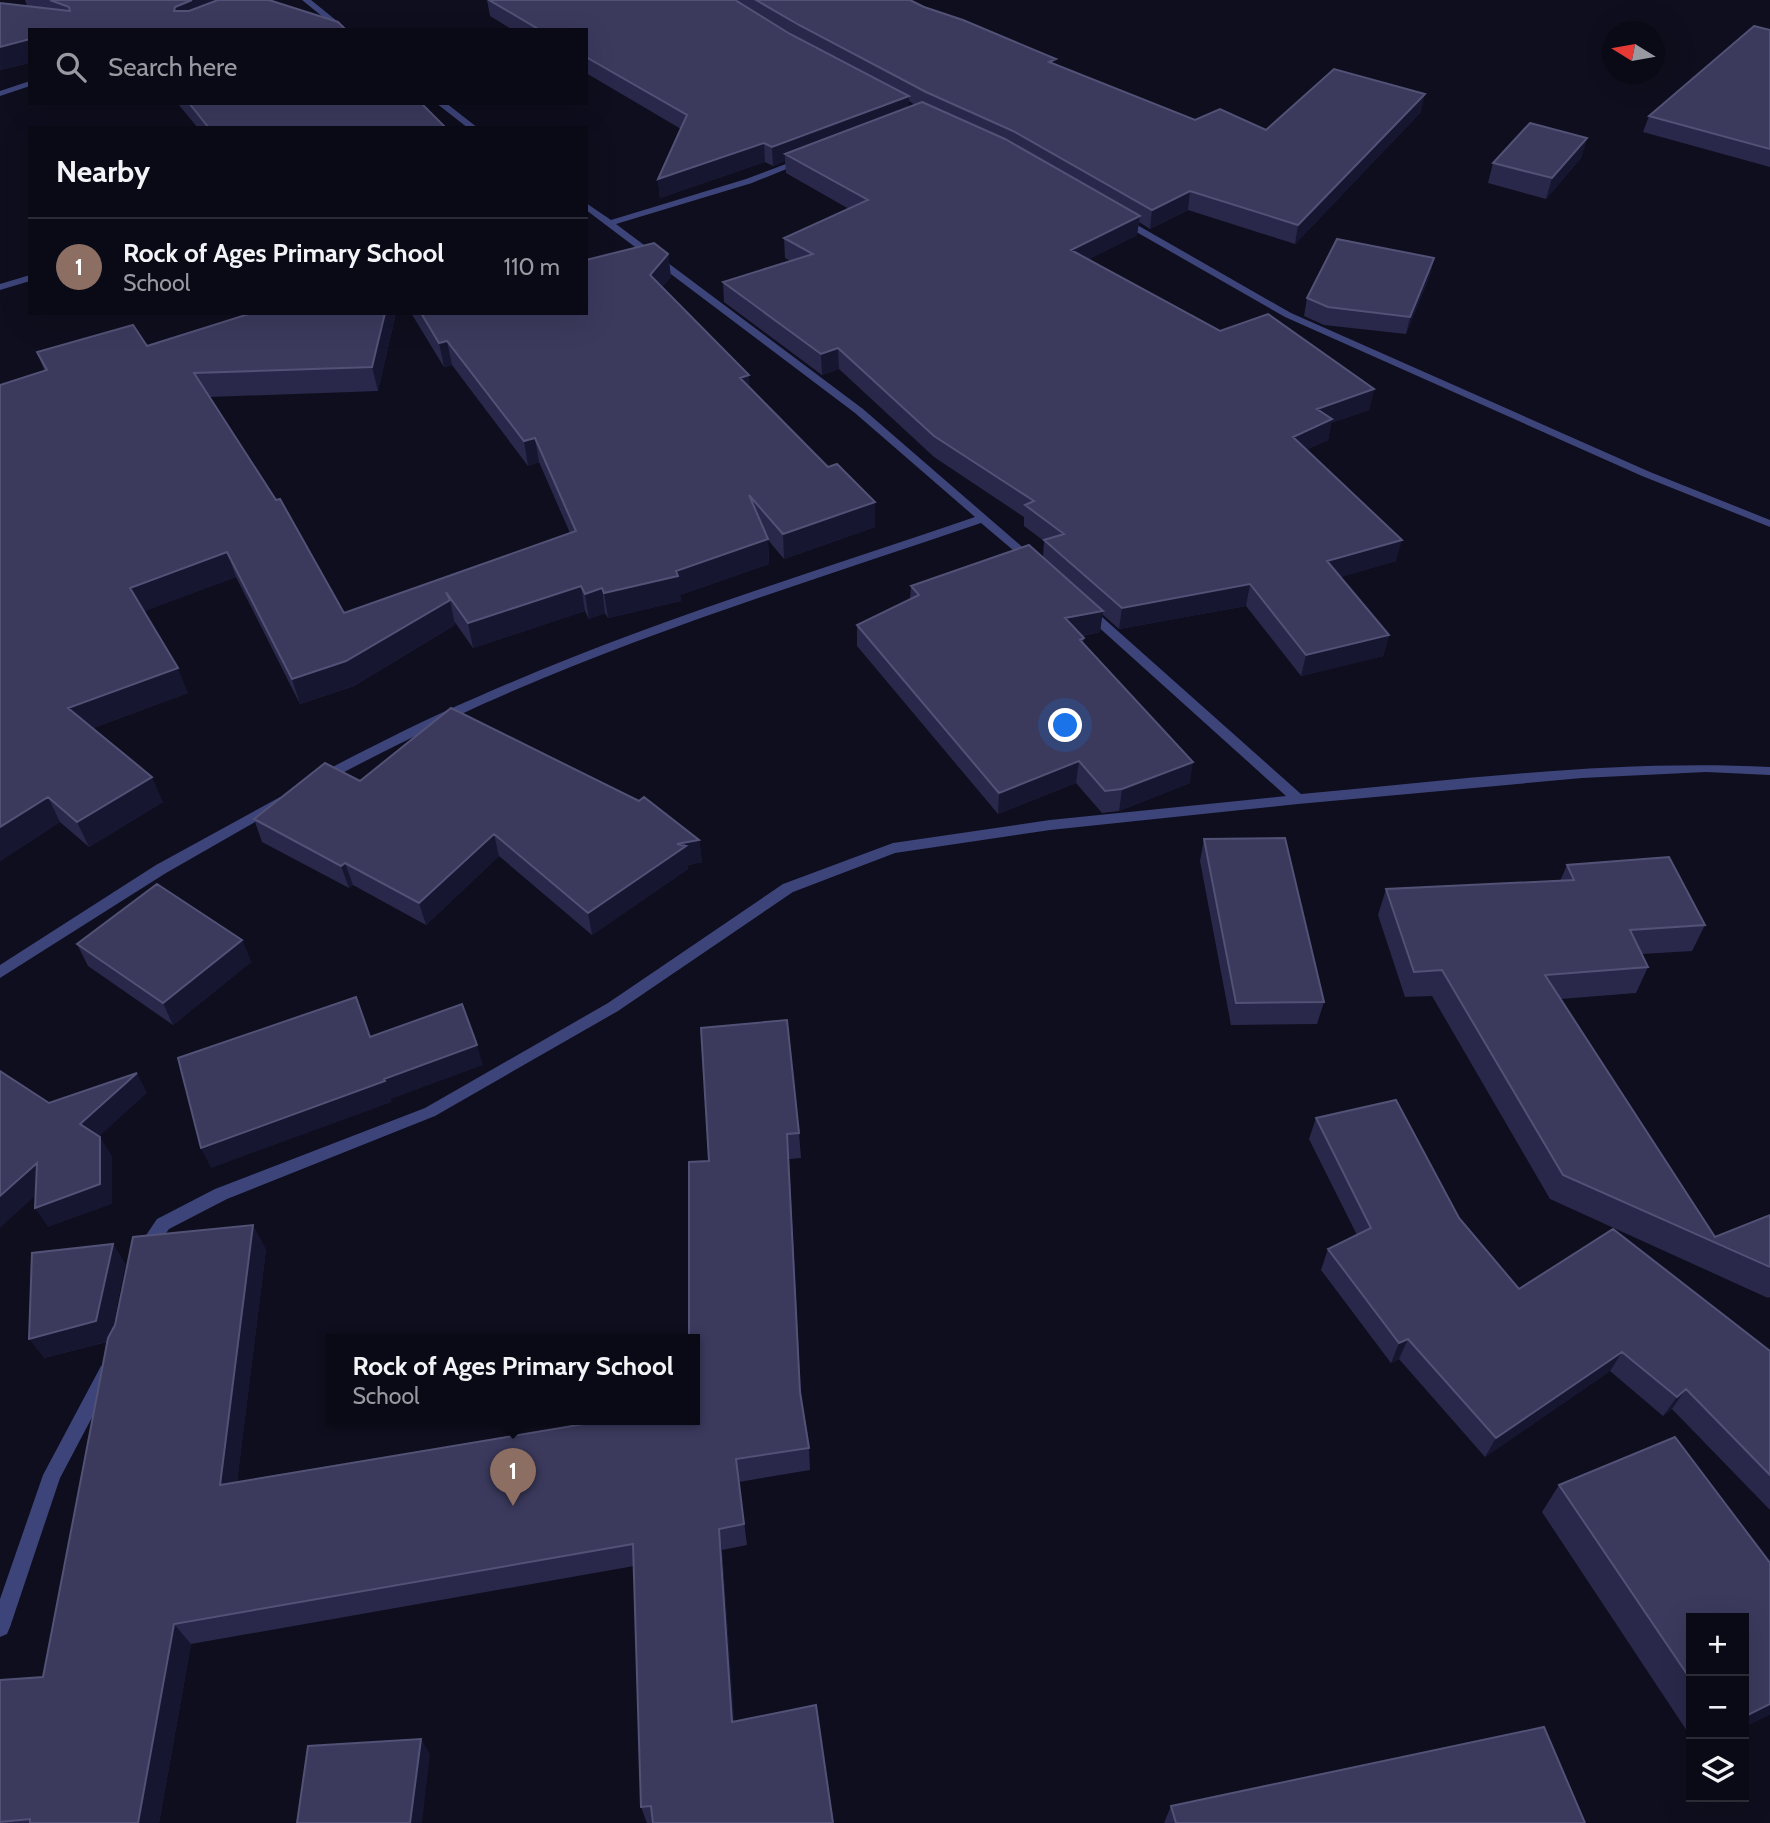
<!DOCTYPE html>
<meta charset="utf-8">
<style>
body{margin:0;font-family:Cabin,sans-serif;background:#181823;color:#f1f3f6}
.controls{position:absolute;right:21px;bottom:21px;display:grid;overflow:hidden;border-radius:0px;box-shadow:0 7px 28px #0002}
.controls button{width:63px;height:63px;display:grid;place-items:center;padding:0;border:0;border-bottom:2px solid #2a2b35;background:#0a0a16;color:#f1f3f6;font:35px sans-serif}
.compass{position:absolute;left:1602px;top:21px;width:63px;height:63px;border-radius:50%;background:#0a0a16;box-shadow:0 7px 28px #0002;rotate:281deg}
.you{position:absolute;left:1066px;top:726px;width:24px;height:24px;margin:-18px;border:5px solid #fff;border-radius:50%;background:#1a73e8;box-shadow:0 0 0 10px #1a73e833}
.badge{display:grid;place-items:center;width:46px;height:46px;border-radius:50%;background:#0b8043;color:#fff;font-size:23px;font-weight:700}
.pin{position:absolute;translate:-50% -58px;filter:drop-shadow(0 2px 4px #0008)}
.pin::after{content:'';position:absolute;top:37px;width:24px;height:21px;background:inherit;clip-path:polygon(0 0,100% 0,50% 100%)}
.popup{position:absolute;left:326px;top:1334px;width:374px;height:91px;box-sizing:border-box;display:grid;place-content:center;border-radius:0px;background:#0a0a16;filter:drop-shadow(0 2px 5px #0005);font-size:23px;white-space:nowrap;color:#999aa1}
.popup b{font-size:26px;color:#f1f3f6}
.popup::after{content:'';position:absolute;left:50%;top:100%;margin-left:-14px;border:14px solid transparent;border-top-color:#0a0a16}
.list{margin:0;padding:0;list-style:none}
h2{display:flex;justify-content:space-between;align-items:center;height:91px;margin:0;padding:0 28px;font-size:30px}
h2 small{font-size:23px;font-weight:400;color:#999aa1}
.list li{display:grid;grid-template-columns:46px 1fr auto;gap:21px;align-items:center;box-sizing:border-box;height:98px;padding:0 28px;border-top:2px solid #2a2b35}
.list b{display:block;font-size:26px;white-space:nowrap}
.list p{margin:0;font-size:23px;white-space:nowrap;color:#999aa1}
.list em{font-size:23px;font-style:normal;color:#999aa1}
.icon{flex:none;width:38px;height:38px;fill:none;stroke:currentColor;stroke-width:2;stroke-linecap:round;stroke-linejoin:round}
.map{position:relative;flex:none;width:1770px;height:1823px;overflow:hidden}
.search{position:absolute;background:#0a0a16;box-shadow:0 7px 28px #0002;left:28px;top:28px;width:560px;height:77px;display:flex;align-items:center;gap:18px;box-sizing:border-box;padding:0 24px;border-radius:0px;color:#999aa1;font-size:26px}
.panel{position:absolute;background:#0a0a16;box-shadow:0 7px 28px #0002;left:28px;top:126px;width:560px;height:189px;border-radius:0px}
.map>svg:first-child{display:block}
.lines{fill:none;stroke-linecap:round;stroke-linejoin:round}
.street{fill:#3d4479;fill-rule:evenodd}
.wall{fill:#29284a;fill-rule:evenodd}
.shaded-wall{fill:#171631}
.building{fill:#3b3a5d;stroke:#525176;stroke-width:2}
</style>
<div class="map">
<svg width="1770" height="1823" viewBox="0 0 1770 1823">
<rect width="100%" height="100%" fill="#0e0e1e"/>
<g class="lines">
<path class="street" d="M302 0H311L348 30H339Z
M30 81V86L0 96V91Z
M436 103H446L478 128H468Z
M799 159 806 161 752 183 616 224 863 409 1035 558V562H1027L981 523C814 580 644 632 483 704 430 728 378 754 327 781H317L315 778 317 775C369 748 421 721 475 698 637 626 808 574 975 517L855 413 586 210V203L611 220 746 179Z
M1119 218H1125L1291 313 1650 472 1770 520V527L1642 476 1285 317 1119 222Z
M30 275V281L0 290V284Z
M1088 607 1092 608 1301 794C1457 780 1614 759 1770 767V775L1706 772 1582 778 1298 804 1050 830 895 853 793 892 618 1011 435 1116 227 1199 169 1229 150 1255 144 1257 138 1255 136 1250 157 1219 215 1189 425 1108 608 1003 783 884 893 843 1050 820 1286 796 1084 614V608Z
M280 797 287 802 285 805 166 873 0 978V965L156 865Z
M107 1364 113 1366 116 1372 60 1478 10 1627 7 1634 0 1637V1599L43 1475 101 1366Z"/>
</g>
<path class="wall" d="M25 0H269L30 30V63L0 70V3L27 6Z
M487 0H910L1056 64 1195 120 1266 130 1421 112 1295 244 1188 210 1150 229 1139 222 1137 235 1089 259 1220 331 1374 389 1369 410 1331 423 1328 440 1306 450 1396 561 1340 577 1389 635 1383 656 1301 676 1246 606 1119 629 1102 614 1100 632 1082 636 1084 638 1083 643 1190 783 1119 811 1102 813 1076 783 998 814 857 646V625L910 599 911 586 1043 558 1044 541 1024 526V517L934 457 839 369 822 375 724 302 723 282 791 261 785 258 784 238 849 209 786 173 785 161 773 166 765 162 660 198 658 179 681 129 586 73V30H513L490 16ZM909 101 915 105 909 107Z
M1770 30V167L1643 132 1649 116Z
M177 103H421L446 128H198L178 104Z
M1587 138 1581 158 1546 199 1488 183 1493 163Z
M668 254 671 277 662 287 750 387 828 467 875 502V527L784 559 768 540 769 564 680 595 681 601 608 618 605 613 589 619 585 611 473 648 454 621 455 625 354 686 300 704 236 577 144 611 188 693 93 728 163 802 89 847 60 822 0 861 44 370 37 352 147 346 245 315 243 313H396L378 391 209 397 344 613 570 533 539 462 528 466 452 365 444 367 411 313H586Z
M1434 258 1430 275 1406 334 1324 325 1304 316 1307 298Z
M360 781 699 840 702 862 688 865V869L592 935 499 856 426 925 353 885 349 888 262 842 254 819Z
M1204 839 1324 1002 1317 1024 1231 1025 1200 861Z
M1567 865 1705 925 1692 951 1642 954 1648 967 1636 993 1561 999 1715 1237 1770 1215V1297L1768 1298 1550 1199 1432 996 1405 997 1378 915 1386 889 1560 881Z
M242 940 251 962 173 1025 88 966 77 944Z
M701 1028 799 1133 801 1158 789 1159 801 1398 809 1448 810 1470 739 1482 747 1545 722 1550 734 1721 833 1823H647L641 1807 634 1566 191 1644 159 1823H0V1680L43 1677 107 1342 44 1358 113 1244 125 1264 112 1331 266 1249 237 1482 695 1420 709 1161Z
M1316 1118 1459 1218 1519 1289 1770 1351V1510L1672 1409 1663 1416 1610 1371 1485 1457 1399 1359 1391 1363 1321 1270 1328 1249 1357 1235 1309 1139Z
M1559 1485 1691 1618V1737L1542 1512Z
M1171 1806 1585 1823H1164Z"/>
<path class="shaded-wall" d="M192 0H224L181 28 174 11 175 7Z
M30 39V63L0 70V47Z
M1425 94 1421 112 1295 244 1298 225Z
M909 96V115L785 154V161L773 166 772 147Z
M1587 138 1581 158 1546 199 1552 178Z
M764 143 765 162 660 198 658 179Z
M1190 191 1188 210 1150 229 1152 210Z
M1140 216 1137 235 1070 269 1071 250Z
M668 254 671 277 653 299 650 275Z
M1434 258 1430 275 1406 334 1410 317Z
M385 313H396L378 391 372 367Z
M447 341 452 365 444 367 439 343Z
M838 348 839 369 822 375 821 354Z
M749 375 750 399 740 378Z
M1374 389 1369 410 1331 423 1328 440 1289 458 1293 437 1317 409Z
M535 438 539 462 528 466 524 441Z
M875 502V527L784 559 783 534Z
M768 539 769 564 680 595 681 601 608 618 604 593 676 571Z
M1402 540 1396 561 1322 583 1327 561Z
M227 552 236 577 140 613 130 588Z
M1250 584 1246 606 1119 629 1122 608Z
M581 586 585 611 473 648 468 623Z
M602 588 605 613 589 619 585 594Z
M450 600 455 625 354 686 300 704 292 679Z
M1103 611 1100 632 1063 639 1065 618Z
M1389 635 1383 656 1301 676 1306 655Z
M178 668 188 693 79 733 68 708Z
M1079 761 1076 783 998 814 999 793Z
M1193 762 1190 783 1119 811 1122 789Z
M152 777 163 802 89 847 77 822Z
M48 797 60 822 0 861V827Z
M494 834 499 856 426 925 419 903Z
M699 840 702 862 688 865V869L592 935 588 913 677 844Z
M345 863 353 885 349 888 341 866Z
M242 940 251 962 173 1025 163 1003Z
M477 1045 483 1065 391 1099 384 1079Z
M137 1073 147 1093 92 1143 80 1124Z
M385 1081 392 1102 211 1168 201 1148Z
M100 1137 112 1156V1204L48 1227 35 1208Z
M37 1163 49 1183 0 1228V1196Z
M253 1225 266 1249 234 1507 220 1485Z
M113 1244 125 1264 110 1341 44 1358 29 1339Z
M1408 1339 1399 1359 1391 1363 1399 1343Z
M1622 1352 1610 1371 1485 1457 1496 1438Z
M1686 1389 1672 1409 1663 1416 1677 1397Z
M719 1529 722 1550 736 1740 732 1722Z
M174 1624 191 1644 159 1823H138Z
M1770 1704V1715L1744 1727V1717Z
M421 1739 430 1754 422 1823H410Z"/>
<path class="building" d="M50 0H192L175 7 174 11H189L218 0H269L338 22 346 30H30V39L0 47V3L70 11 69 7Z
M489 0H735L790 34 909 96 772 147 764 143 658 179 687 115 586 57V30H540Z
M756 0H910L924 7 963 20 1056 59 1049 62 1195 120 1220 109 1266 130 1334 69 1425 94 1298 225 1190 191 1152 210 1013 131 926 92 799 25Z
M1754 26 1770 30V149L1649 116Z
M922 102 1005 139 1140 216 1071 250 1220 331 1268 314 1374 389 1317 409 1332 419 1293 437 1402 540 1327 561 1389 635 1306 655 1250 584 1122 608 1044 540 1064 534 1025 505 1034 501 934 436 838 348 821 354 723 282 813 254 784 238 868 200 785 154Z
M189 103H421L446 128H209Z
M1530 123 1587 138 1552 178 1493 163Z
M1337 239 1434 258 1410 317 1328 307 1307 298Z
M654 243 668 254 650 275 749 375 740 378 828 467 837 464 875 502 783 534 749 495 768 539 676 571 678 576 604 593 602 588 585 594 581 586 468 623 446 592 450 600 346 661 292 679 227 552 130 588 178 668 68 708 152 777 77 822 48 797 0 827V385L47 370 37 352 133 325 147 346 252 313H385L372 367 194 373 276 500 280 499 344 613 576 531 535 438 524 441 447 341 439 343 421 313H586V260Z
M1029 545 1103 611 1065 618 1084 638 1080 640 1193 762 1122 789 1105 791 1079 761 999 793 857 625 919 595 911 586Z
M451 708 639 801 644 797 699 840 677 844 686 846 588 913 494 834 419 903 345 863 341 866 254 819 325 763 360 781Z
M1285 838 1324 1002 1236 1003 1204 839Z
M1669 857 1705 925 1630 930 1648 967 1545 975 1715 1237 1770 1215V1267L1563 1175 1442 970 1414 972 1386 889 1574 880 1567 865Z
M157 884 242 940 163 1003 77 944Z
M356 997 370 1037 462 1004 477 1045 384 1079 385 1081 201 1148 178 1058Z
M787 1020 799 1133 787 1134 800 1392 809 1448 736 1459 744 1524 719 1529 732 1722 816 1705 833 1823H653L651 1806 641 1807 633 1544 174 1624 138 1823H30V1819L0 1822V1680L43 1677 108 1338 115 1325 133 1237 253 1225 220 1485 608 1420H695V1340H689V1162L709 1161 701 1028Z
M0 1071 49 1103 137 1073 80 1124 100 1137V1184L35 1208 37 1163 0 1196Z
M1396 1100 1459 1218 1519 1289 1613 1229 1770 1351V1475L1686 1389 1677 1397 1622 1352 1496 1438 1408 1339 1399 1343 1328 1249 1371 1228 1316 1118Z
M113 1244 96 1321 29 1339 32 1253Z
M1675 1437 1770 1563V1704L1744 1717V1618H1691V1680L1559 1485Z
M1544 1727 1585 1823H1176L1171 1806Z
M421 1739 410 1823H297L308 1746Z"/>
</svg>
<div class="controls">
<button>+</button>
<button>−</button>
<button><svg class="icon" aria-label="layers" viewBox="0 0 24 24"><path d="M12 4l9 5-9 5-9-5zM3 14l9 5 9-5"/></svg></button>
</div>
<svg class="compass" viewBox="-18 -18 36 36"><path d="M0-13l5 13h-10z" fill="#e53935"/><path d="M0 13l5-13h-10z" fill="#999aa1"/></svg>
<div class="you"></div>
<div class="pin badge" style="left:513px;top:1506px;background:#8d6e63">1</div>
<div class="popup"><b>Rock of Ages Primary School</b>School</div>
<div class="search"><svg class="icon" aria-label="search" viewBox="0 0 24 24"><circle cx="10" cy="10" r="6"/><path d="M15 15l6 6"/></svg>Search here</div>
<section class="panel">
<h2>Nearby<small></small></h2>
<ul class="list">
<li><span class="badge" style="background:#8d6e63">1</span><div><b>Rock of Ages Primary School</b><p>School</p></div><em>110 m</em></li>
</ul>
</section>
</div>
